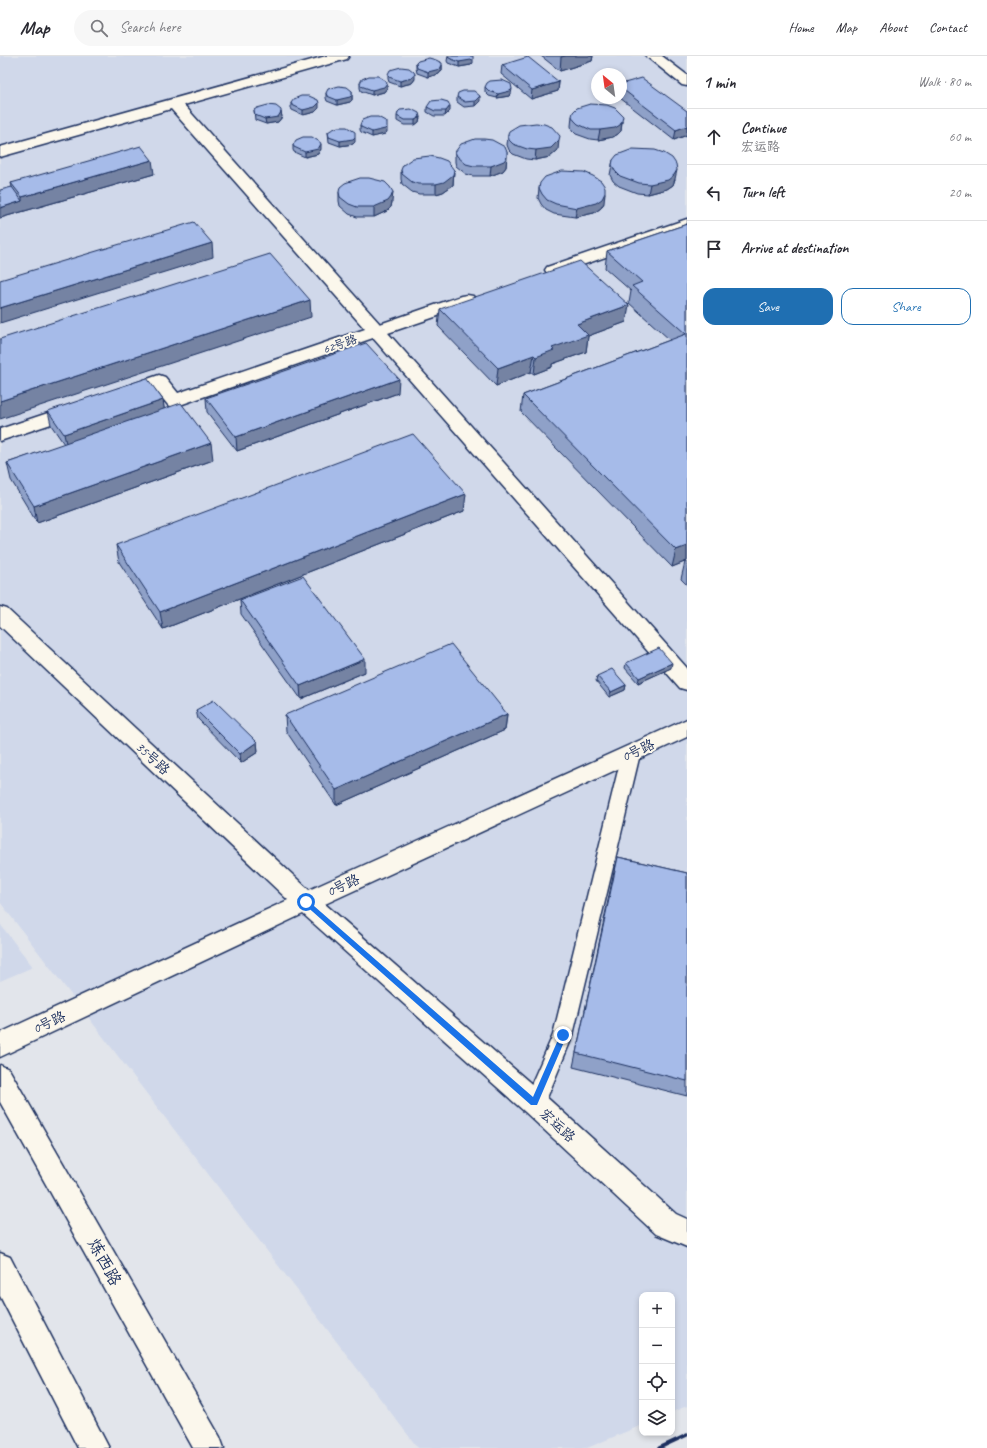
<!DOCTYPE html>
<meta charset="utf-8">
<style>
body{margin:0;font-family:Caveat,"LXGW WenKai TC",sans-serif;background:#f7f7f7;color:#2b2b33}
.controls{position:absolute;right:12px;bottom:12px;display:grid;overflow:hidden;border-radius:8px;box-shadow:0 2px 6px #0003}
.controls button{width:36px;height:36px;display:grid;place-items:center;padding:0;border:0;border-bottom:1px solid #e1e1e2;background:#fff;color:#2b2b33;font:20px sans-serif}
.compass{position:absolute;left:591px;top:12px;width:36px;height:36px;border-radius:50%;background:#fff;box-shadow:0 2px 6px #0003;rotate:331deg}
.stop{position:absolute;width:12px;height:12px;margin:-9px;border:3px solid #1a73e8;border-radius:50%;background:#fff}
.stop.end{background:#1a73e8;border-color:#fff;box-shadow:0 1px 4px #0008}
.list{margin:0;padding:0;list-style:none}
h2{display:flex;justify-content:space-between;align-items:center;height:52px;margin:0;padding:0 16px;font-size:17px}
h2 small{font-size:13px;font-weight:400;color:#7c7c81}
.list li{display:grid;grid-template-columns:26px 1fr auto;gap:12px;align-items:center;box-sizing:border-box;height:56px;padding:0 16px;border-top:1px solid #e1e1e2}
.list b{display:block;font-size:15px;white-space:nowrap}
.list p{margin:0;font-size:13px;white-space:nowrap;color:#7c7c81}
.list em{font-size:13px;font-style:normal;color:#7c7c81}
.actions{display:flex;gap:8px;padding:12px 16px}
.actions a{flex:1;padding:9px 0;border:1px solid #1f6fb2;border-radius:12px;text-align:center;font-size:14px;color:#1f6fb2}
.actions .main{background:#1f6fb2;color:#fff}
.icon{flex:none;width:22px;height:22px;fill:none;stroke:currentColor;stroke-width:2;stroke-linecap:round;stroke-linejoin:round}
.map{position:relative;flex:none;width:687px;height:1392px;overflow:hidden}
header{display:flex;align-items:center;gap:24px;box-sizing:border-box;height:56px;padding:0 20px;background:#fff;border-bottom:1px solid #e1e1e2}
header strong{font-size:19px}
nav{display:flex;gap:22px;margin-inline-start:auto;font-size:14px}
.search{width:280px;height:36px;background:#f7f7f7;display:flex;align-items:center;gap:10px;box-sizing:border-box;padding:0 14px;border-radius:22px;color:#7c7c81;font-size:15px}
main{display:flex}
aside{flex:1;background:#fff}
.map>svg:first-child{display:block}
.built{fill:#d0d8ea;fill-rule:evenodd}
.lines{fill:none;stroke-linecap:round;stroke-linejoin:round}
.lane-casing{stroke:#1b2f5e;stroke-width:3}
.street-casing{stroke:#1b2f5e;stroke-width:3}
.secondary-casing{stroke:#1b2f5e;stroke-width:3}
.lane{fill:#fbf7ec;fill-rule:evenodd}
.street{fill:#fbf7ec;fill-rule:evenodd}
.secondary{fill:#fbf7ec;fill-rule:evenodd}
.rail{stroke:#1b2f5e;stroke-width:3.5}
.wall{fill:#8fa1c8;stroke:#1b2f5e}
.shaded-wall{fill:#7483a3;stroke:#1b2f5e}
.building{fill:#a6bbe9;stroke:#1b2f5e}
.route{fill:#1a73e8}
.labels{text-anchor:middle;stroke-width:4;stroke-linejoin:round;paint-order:stroke}
.far-street-label{font-size:12px;fill:#1b2f5e;stroke:#fbf7ec}
.street-label{font-size:14px;fill:#1b2f5e;stroke:#fbf7ec}
.near-street-label{font-size:17px;fill:#1b2f5e;stroke:#fbf7ec}
</style>
<header>
<strong>Map</strong>
<div class="search"><svg class="icon" aria-label="search" viewBox="0 0 24 24"><circle cx="10" cy="10" r="6"/><path d="M15 15l6 6"/></svg>Search here</div>
<nav><a>Home</a><a>Map</a><a>About</a><a>Contact</a></nav>
</header>
<main>
<div class="map">
<svg width="687" height="1392" viewBox="0 0 687 1392">
<rect width="100%" height="100%" fill="#e2e5eb"/>
<filter id="ink" filterUnits="userSpaceOnUse"><feTurbulence type="fractalNoise" baseFrequency=".025" numOctaves="2"/><feDisplacementMap in="SourceGraphic" scale="8" xChannelSelector="R" yChannelSelector="G"/><feConvolveMatrix kernelMatrix="1 2 1 2 8 2 1 2 1" color-interpolation-filters="sRGB"/></filter>
<g filter="url(#ink)">
<path class="built" d="M0 0H687V1350L672 1356V1239H642V1369L587 1392H418L0 846ZM597 18H621V42H597Z
M0 868 33 911 0 925Z"/>
<g class="lines">
<g class="lane-casing">
<path id="lane" d="M631 691 637 693 640 698 573 979 542 1054 534 1057 526 1054 523 1047 553 979 622 698 625 693Z"/>
</g>
<g class="street-casing">
<path id="street" d="M326 0H349L347 3 184 49 380 268 461 240 467 239 473 240 475 244 473 248 388 277 687 612V634L680 632 373 282 174 351 168 349 155 333 122 344 116 342 113 338 116 334 159 319 165 321 178 337 365 273 171 53 0 101V91Z
M646 0H662L687 19V30L682 29Z
M687 163V173L559 217 553 219 547 217 545 214 547 211Z
M78 347 84 349 87 353 84 357 0 385V373Z
M0 551 7 553 309 834 687 663V681L325 848 543 1038 676 1158 687 1163V1191L656 1178 525 1056 303 858 0 1001V977L288 844 0 570Z"/>
</g>
<g class="secondary-casing">
<path id="secondary" d="M0 1009 9 1013 220 1381 224 1392H193L0 1046Z
M0 1197 10 1201 109 1392H78L0 1240Z"/>
</g>
<use href="#lane" class="lane"/>
<use href="#street" class="street"/>
<use href="#secondary" class="secondary"/>
<path class="rail" d="M659 1392 687 1379"/>
</g>
<path class="wall" d="M448 0 473 7 471 9 459 11 448 7 447 5Z
M541 0H593L592 5 560 15Z
M416 7 442 9V14L439 18 428 21 417 17 416 12Z
M502 9 559 26 558 35 531 43 501 18Z
M388 18 415 23 412 27 400 30 389 26 388 23Z
M360 27H387V32L384 36 372 39 361 35 360 32Z
M621 28 687 55V79L674 84 620 42H621Z
M485 31 511 38 509 40 497 42 489 40 485 36Z
M352 35V44L350 46 337 49 327 45 326 42V37Z
M457 41 480 45 475 50 464 51 457 46Z
M291 47 319 52 315 56 303 59 292 54 291 52Z
M427 51 450 55 445 60H434L427 56Z
M254 54 281 56 282 61 278 66 266 68 255 64Z
M397 60 420 61 419 66 415 69H404L397 65Z
M572 60 622 65 621 75 618 78 613 81 598 84 590 83 576 78 572 74 571 70Z
M360 69 387 76 385 78 372 81 361 76 360 74Z
M328 76 355 86 353 88 340 90 329 86Z
M508 79 558 94 550 101 535 104 526 103 513 98 509 94 507 89Z
M293 89 321 93 318 98 305 101 294 96 293 94Z
M455 96H507L506 111 503 115 490 120H473L466 118 456 110 455 106Z
M613 104 675 123 673 129 667 133 648 138 637 137 619 130 613 125 610 119Z
M401 114H454L453 129 443 136 436 138H419L412 136 402 128 401 123Z
M154 118 0 162 12 131 11 127Z
M539 132 604 147 601 152 594 157 575 161 554 158 546 154 541 148 538 142Z
M339 136 392 146 391 151 387 155 374 161H357L349 158 340 150 339 145Z
M687 168V505L672 511 521 356 523 339 670 284 629 247 631 235 605 212 607 195Z
M440 253 626 266 588 280 586 296 552 308V311L534 318 531 316 496 330 438 270Z
M398 337 237 395 207 356 206 342Z
M163 344 164 353 213 404 37 467 11 424 7 407 64 388 51 369 48 355Z
M464 455 163 573 119 506 116 489Z
M685 506H687V529L681 523Z
M240 544 365 616 301 643 241 558Z
M626 607 671 612 638 627 625 612Z
M597 620 626 629 625 634 609 641 596 625Z
M196 654 257 686 258 696 241 707 198 663Z
M507 658 505 674 336 749 286 675 285 659Z
M618 801 687 817V1040L573 1011 614 816Z"/>
<path class="shaded-wall" d="M566 0H593L592 5 560 15 561 1Z
M473 2V7L471 9 459 11V6Z
M442 9V14L439 18 428 21V16Z
M415 18V23L412 27 400 30V25Z
M559 26 558 35 531 43 532 34Z
M387 27V32L384 36 372 39V34Z
M512 33 511 38 509 40 497 42 498 38Z
M352 39V44L350 46 337 49V44Z
M480 40V45L475 50V45Z
M319 47V52L315 56 303 59V54Z
M450 50V55L445 60 446 55Z
M281 56 282 61 278 66 266 68 265 63Z
M420 61 419 66 415 69V64Z
M622 65 621 75 618 78 613 81 598 84 600 74Z
M687 70V79L674 84 676 74Z
M387 71V76L385 78 372 81V76Z
M355 81V86L353 88 340 90V85Z
M559 84 558 94 550 101 535 104 536 94Z
M321 88V93L318 98 305 101V96Z
M507 101 506 111 503 115 490 120 491 110Z
M152 104 154 118 0 162V152L22 145V141Z
M454 114 453 129 443 136 436 138V128Z
M677 114 675 123 673 129 667 133 648 138 650 128Z
M393 136 392 146 391 151 387 155 374 161V151Z
M605 137 604 147 601 152 594 157 575 161 577 152Z
M212 187 213 201 0 267V252Z
M310 244 311 261 0 363V345Z
M629 249 626 266 588 280 586 296 552 308V311L534 318 536 301 552 292 577 268Z
M534 299 531 316 496 330 498 312Z
M399 323 398 337 237 395 236 381Z
M163 344 165 358 67 392 64 378Z
M211 387 213 404 37 467 34 450Z
M466 438 464 455 163 573 160 556Z
M687 490V505L672 511 676 494Z
M365 603V616L301 643 300 630Z
M672 607 671 612 638 627 639 622Z
M626 629 625 634 609 641 611 636Z
M507 658 505 674 336 749V734Z
M257 686 258 696 241 707 240 698Z"/>
<path class="building" d="M447 0H473V2L471 4 459 6 449 2Z
M528 1 559 26 532 34 502 9Z
M429 2 436 4 442 7V9L440 13 428 16 417 12 416 7 418 5Z
M401 11 409 12 414 16 415 18 412 22 400 25 389 21 388 18 390 14Z
M369 20H378L386 25 387 27 384 31 372 34 361 30 360 27 362 23Z
M642 22 687 55V70L676 74 621 32V28Z
M502 24 511 28 512 33 510 35 498 38 489 35 485 31 487 27 490 25Z
M339 30 347 31 352 35V39L350 41 337 44 327 40 326 37 328 33Z
M463 35H474L480 40 475 45 465 46 457 41 458 37Z
M301 40H309L318 44 319 47 315 51 303 54 292 49 291 47 294 43Z
M441 44 448 46 450 50 446 55H435L427 51 431 45Z
M590 48 607 49 615 52 623 60 622 65 620 69 615 72 600 74H591L578 68 574 64 572 60 573 56 577 52Z
M268 49 276 50 281 54V56L278 61 265 63 255 59 254 54 257 52Z
M411 53 419 57 420 61 415 64H404L397 60 398 56 400 54Z
M370 61H378L387 66V71L385 73 372 76 361 71 360 69 362 64Z
M536 67 544 68 552 71 560 80 559 84 551 92 536 94 527 93 513 88 509 84 508 79 509 75 519 69Z
M338 71H347L355 76V81L353 83 340 85 329 81 328 76 331 74Z
M303 81H312L320 86 321 88 318 93 305 96 294 91 293 89 296 84Z
M475 83H484L492 84 505 91 507 96V101L504 105 491 110H474L466 108 457 100 455 96 461 88Z
M141 90 152 104 22 141 11 127Z
M633 93 655 94 664 97 672 102 676 108 677 114 674 119 668 124 650 128 639 127 620 120 615 115 612 109 613 104 617 99Z
M430 100 439 102 447 105 454 114 453 119 444 126 436 128H419L412 126 402 118 401 114 403 109 413 102Z
M562 115 584 116 593 120 601 125 605 131V137L602 143 596 147 577 152 556 148 547 144 542 138 539 132 540 127 545 121Z
M360 122H369L385 126 390 131 393 136 391 141 388 145 374 151H357L349 148 340 141 339 136 340 131 345 127Z
M12 131 22 145 0 152V134Z
M194 166 212 187 0 252V224Z
M687 168V490L676 494 523 339 686 278 632 230 642 226 607 195Z
M270 198 310 244 0 345V283Z
M580 205 629 249 577 268 588 279 552 292 554 294 536 301 534 299 498 312 440 253Z
M366 287 399 323 236 381 206 342Z
M147 322 163 344 64 378 48 355Z
M181 347 211 387 34 450 7 407Z
M413 378 466 438 160 556 116 489Z
M303 520 365 603 300 630 240 544Z
M451 588 507 658 336 734 285 659Z
M659 592 672 607 639 622 626 607Z
M612 613 626 629 611 636 597 620Z
M214 644 257 686 240 698 196 654Z
M618 801 687 817V1025L576 997Z"/>
</g>
<path class="route" d="M306 843 533 1041 561 977H566L567 979 537 1049H531L304 848V844Z"/>
<g class="labels">
<g class="far-street-label">
<text transform="translate(340 288) rotate(-19)" y="4">62号路</text>
</g>
<g class="street-label">
<text transform="translate(638 694) rotate(-25)" y="5">0号路</text>
<text transform="translate(153 702) rotate(43)" y="5">35号路</text>
<text transform="translate(343 829) rotate(-25)" y="5">0号路</text>
<text transform="translate(49 966) rotate(-25)" y="5">0号路</text>
<text transform="translate(558 1069) rotate(42)" y="5">宏运路</text>
</g>
<g class="near-street-label">
<text transform="translate(105 1206) rotate(61)" y="6">炼西路</text>
</g>
</g>
</svg>
<div class="controls">
<button>+</button>
<button>−</button>
<button><svg class="icon" aria-label="locate" viewBox="0 0 24 24"><circle cx="12" cy="12" r="6"/><path d="M12 2v4M12 18v4M2 12h4M18 12h4"/></svg></button>
<button><svg class="icon" aria-label="layers" viewBox="0 0 24 24"><path d="M12 4l9 5-9 5-9-5zM3 14l9 5 9-5"/></svg></button>
</div>
<svg class="compass" viewBox="-18 -18 36 36"><path d="M0-13l5 13h-10z" fill="#e53935"/><path d="M0 13l5-13h-10z" fill="#7c7c81"/></svg>
<div class="stop" style="left:306px;top:846px"></div>
<div class="stop end" style="left:563px;top:979px"></div>
</div>
<aside>
<h2>1 min<small>Walk · 80 m</small></h2>
<ul class="list">
<li><svg class="icon" aria-label="ahead" viewBox="0 0 24 24"><path d="M12 20V5M6 11l6-6 6 6"/></svg><div><b>Continue</b><p>宏运路</p></div><em>60 m</em></li>
<li><svg class="icon" aria-label="left" viewBox="0 0 24 24"><path d="M17 20v-9H6M10 6l-5 5 5 5"/></svg><div><b>Turn left</b></div><em>20 m</em></li>
<li><svg class="icon" aria-label="arrive" viewBox="0 0 24 24"><path d="M6 21V4h12l-3 4 3 4H6"/></svg><div><b>Arrive at destination</b></div></li>
</ul>
<div class="actions"><a class="main">Save</a><a>Share</a></div>
</aside>
</main>
